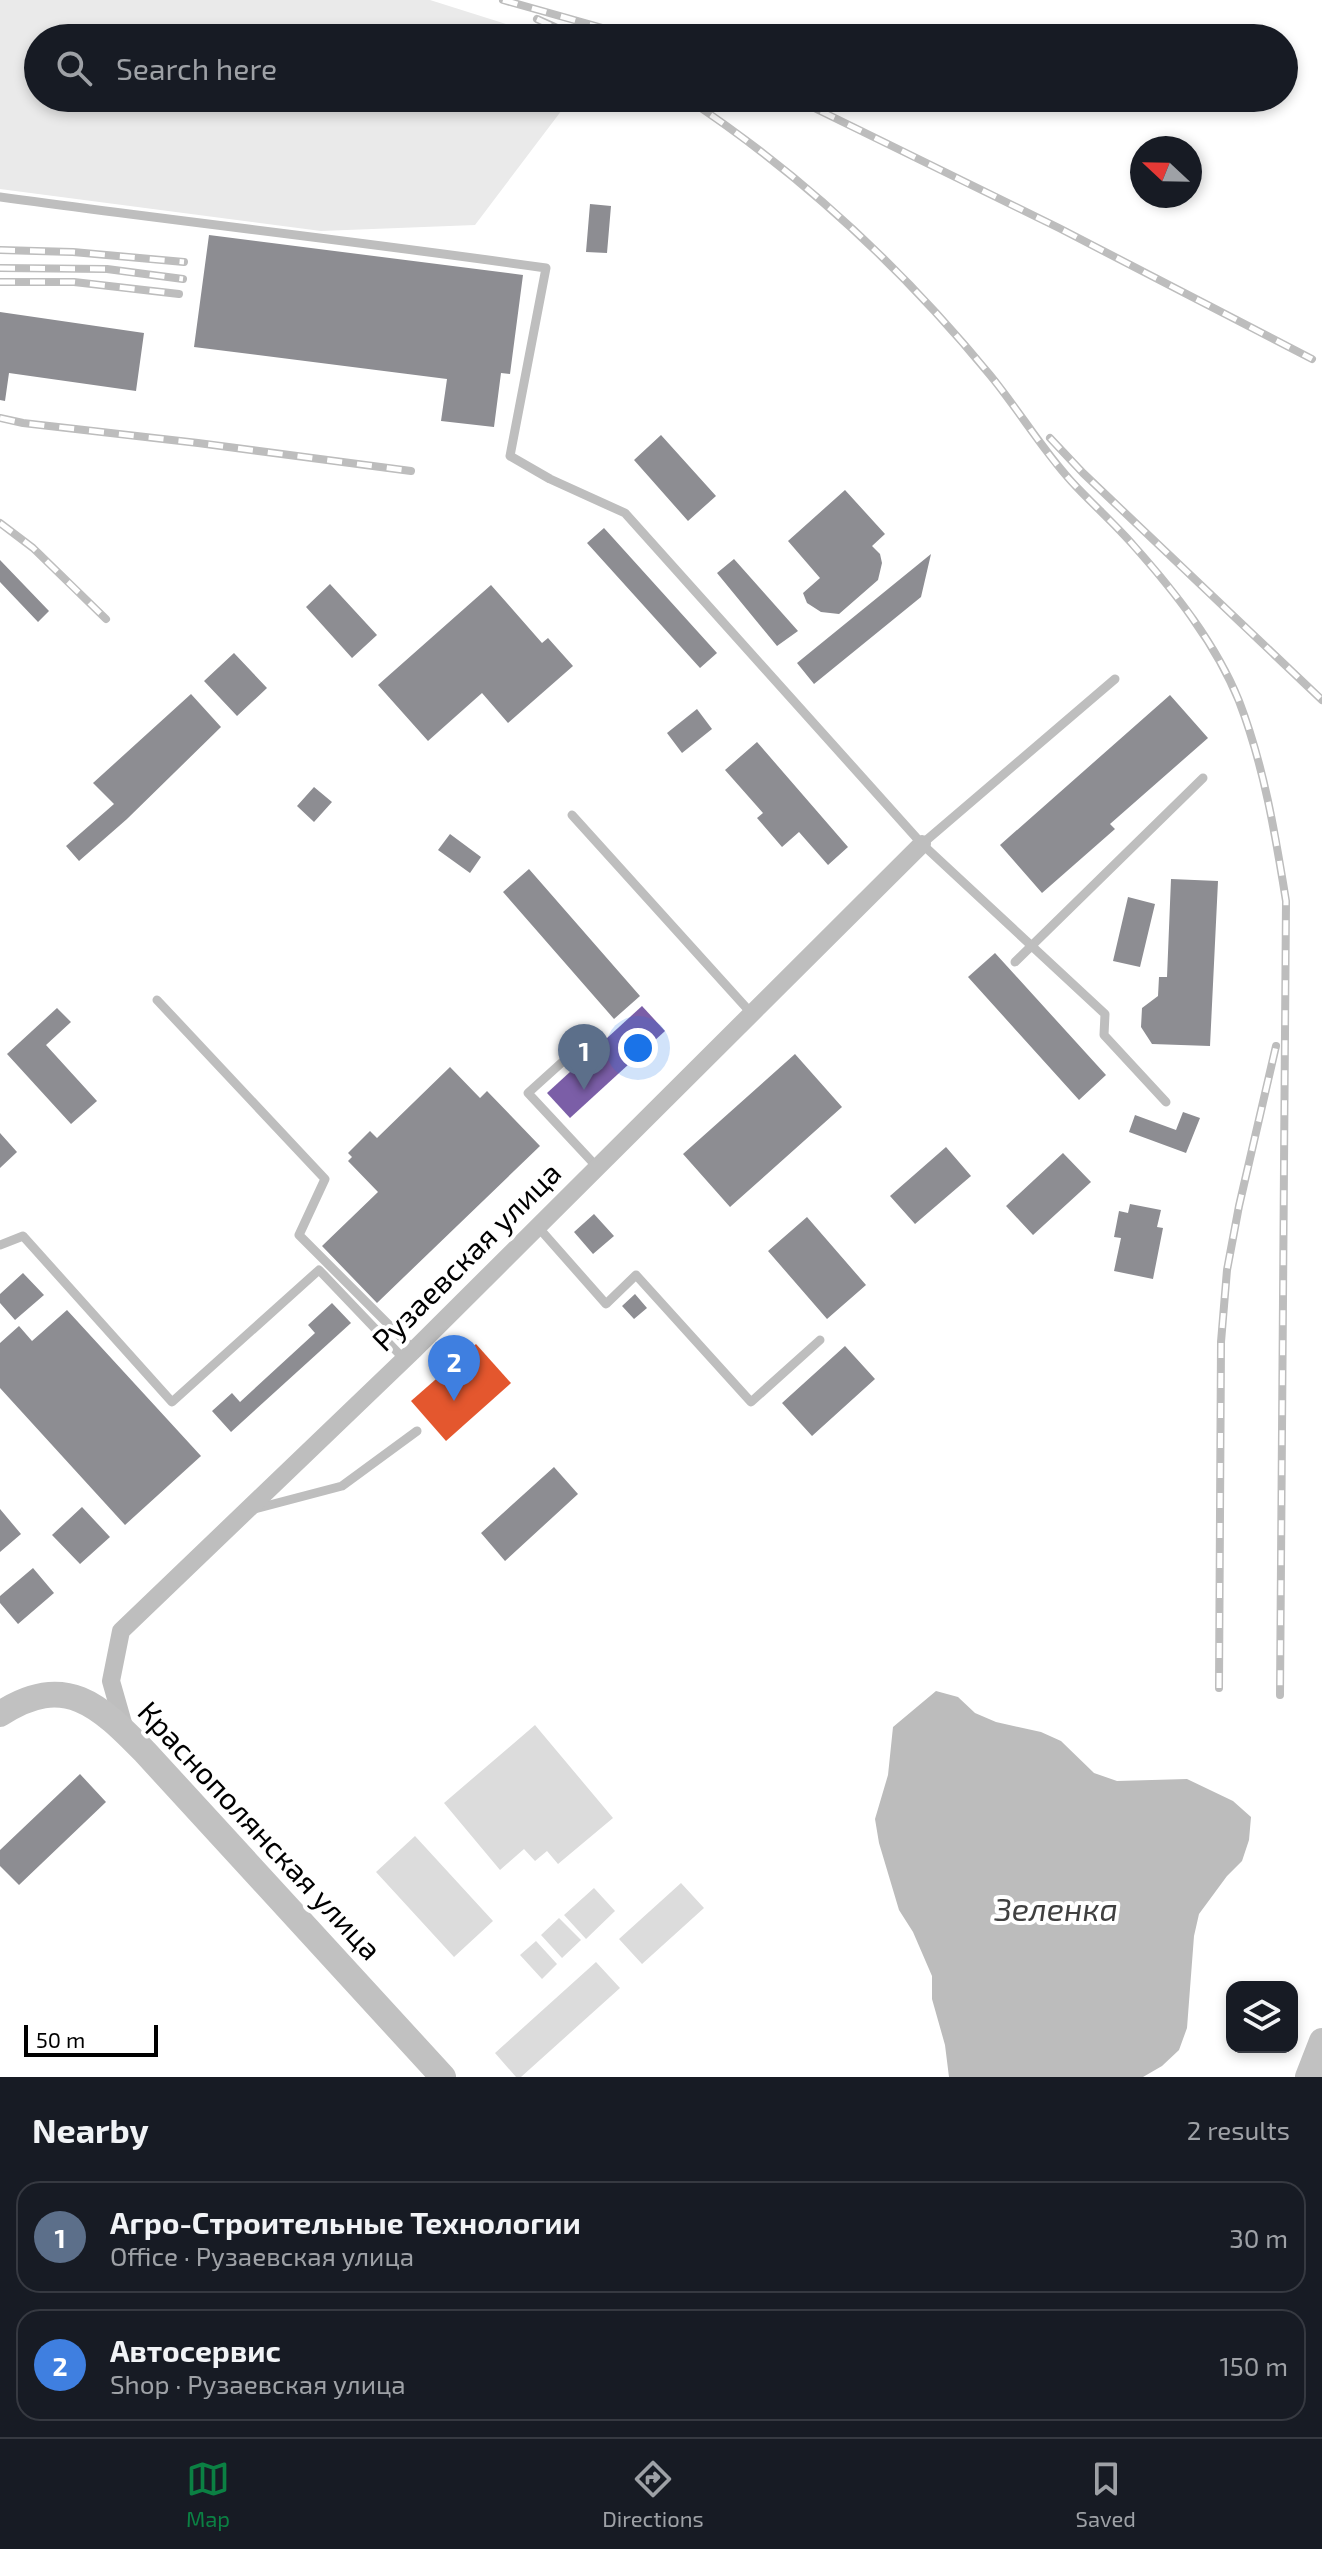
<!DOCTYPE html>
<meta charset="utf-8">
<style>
body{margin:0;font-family:"Exo 2",sans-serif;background:#20242c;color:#f1f3f6}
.controls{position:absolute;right:24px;bottom:24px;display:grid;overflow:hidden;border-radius:16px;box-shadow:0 4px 12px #0003}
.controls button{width:72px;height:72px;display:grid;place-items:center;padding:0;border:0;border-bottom:2px solid #363941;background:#171b24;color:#f1f3f6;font:40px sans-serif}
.compass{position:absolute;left:1130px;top:136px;width:72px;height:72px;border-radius:50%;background:#171b24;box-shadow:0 4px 12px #0003;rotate:292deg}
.scale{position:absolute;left:24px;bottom:20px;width:134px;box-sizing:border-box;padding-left:8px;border:4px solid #000;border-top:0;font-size:22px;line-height:28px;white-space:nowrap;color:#000;-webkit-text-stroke:6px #fff;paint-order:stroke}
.you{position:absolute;left:638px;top:1048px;width:28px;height:28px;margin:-20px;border:6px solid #fff;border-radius:50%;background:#1a73e8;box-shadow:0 0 0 12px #1a73e833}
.badge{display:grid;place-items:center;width:52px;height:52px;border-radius:50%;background:#0b8043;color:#fff;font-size:26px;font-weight:700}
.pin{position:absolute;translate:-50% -66px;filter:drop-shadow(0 2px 4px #0008)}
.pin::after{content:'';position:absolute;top:42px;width:28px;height:24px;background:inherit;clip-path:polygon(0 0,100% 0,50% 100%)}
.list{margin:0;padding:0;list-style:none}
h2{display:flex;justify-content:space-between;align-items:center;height:104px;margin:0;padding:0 32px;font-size:34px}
h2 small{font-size:26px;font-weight:400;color:#9ea1a6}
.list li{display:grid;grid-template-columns:52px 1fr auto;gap:24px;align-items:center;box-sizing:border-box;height:112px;margin:0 16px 16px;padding:0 16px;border:2px solid #363941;border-radius:24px}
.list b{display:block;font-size:30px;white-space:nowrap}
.list p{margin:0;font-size:26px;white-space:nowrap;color:#9ea1a6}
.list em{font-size:26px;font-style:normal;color:#9ea1a6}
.icon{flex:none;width:44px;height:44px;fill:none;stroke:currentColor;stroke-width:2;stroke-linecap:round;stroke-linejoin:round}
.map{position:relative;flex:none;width:1322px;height:2077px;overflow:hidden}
.search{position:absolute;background:#171b24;box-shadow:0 4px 12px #0003;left:24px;right:24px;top:24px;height:88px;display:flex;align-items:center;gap:20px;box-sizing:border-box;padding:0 28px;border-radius:44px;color:#9ea1a6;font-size:30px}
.sheet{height:360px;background:#171b24}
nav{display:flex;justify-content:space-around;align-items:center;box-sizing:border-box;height:112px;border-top:2px solid #363941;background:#171b24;font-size:22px;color:#9ea1a6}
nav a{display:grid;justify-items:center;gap:4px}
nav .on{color:#0b8043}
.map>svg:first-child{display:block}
.green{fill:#eaeaea}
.water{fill:#bcbcbc}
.shops{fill:#e4572e}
.offices{fill:#7b5ea7}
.industry{fill:#8d8d92}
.building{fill:#dcdcdc}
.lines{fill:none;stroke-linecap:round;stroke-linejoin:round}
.lane{stroke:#bebebe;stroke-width:9}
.street{stroke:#bebebe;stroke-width:18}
.secondary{stroke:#c1c1c1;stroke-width:26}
.rail-casing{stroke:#bdbdbd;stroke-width:8}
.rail{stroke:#fff;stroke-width:5;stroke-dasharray:15;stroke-linecap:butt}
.labels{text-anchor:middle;stroke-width:8;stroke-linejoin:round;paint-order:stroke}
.street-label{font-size:30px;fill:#000;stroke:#fff}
.water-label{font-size:32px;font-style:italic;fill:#404040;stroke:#fff}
</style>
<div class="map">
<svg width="1322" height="2077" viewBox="0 0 1322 2077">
<rect width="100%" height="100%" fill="#fff"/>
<path class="green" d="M0 0H430L531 32 539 38H38V98H571L475 225 321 231 0 189Z"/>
<path class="water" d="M936 1691 958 1697 975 1713 996 1722 1041 1732 1061 1741 1094 1773 1117 1781 1187 1779 1233 1801 1251 1817 1249 1840 1242 1861 1227 1876 1199 1914 1194 1936 1187 2028 1179 2050 1162 2066 1143 2077H949L945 2045 932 1999V1976L913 1932 899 1910 879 1843 875 1819 888 1775 893 1727Z"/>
<path class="shops" d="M476 1344 511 1383 446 1441 411 1401Z"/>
<path class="offices" d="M642 1006 665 1031 570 1118 547 1093Z"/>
<path class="industry" d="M590 204 611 206 607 253 586 252Z
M209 235 523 275 510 374 501 373 494 427 441 421 447 379 194 347Z
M0 312 144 333 136 391 9 373 5 401 0 400Z
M661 435 716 496 688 521 634 460Z
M845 490 885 534 872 546 880 554 882 563 878 580 839 614 821 612 807 603 803 593 820 578 788 541Z
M604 528 717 653 700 668 587 543Z
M931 554 921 597 814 684 797 663Z
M734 559 798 631 777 646 717 573Z
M0 560 49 611 38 622 0 582Z
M330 584 377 635 352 658 306 607Z
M491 585 542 643 548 638 573 666 508 723 482 693 428 741 378 685Z
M234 653 267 688 237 716 204 681Z
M191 694 221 727 127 819 79 861 66 846 114 804 93 783Z
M1170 695 1208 738 1110 824 1115 829 1042 893 1000 845Z
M697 709 712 729 682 753 667 733Z
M757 742 848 847 828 865 799 832 782 847 757 818 763 813 725 770Z
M314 787 332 802 314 822 297 806Z
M450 834 481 857 470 873 438 850Z
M529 869 640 996 614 1019 503 892Z
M1171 879 1218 881 1210 1046 1152 1044 1141 1027 1142 1008 1158 996 1159 977H1167Z
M1128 897 1155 904 1140 967 1113 961Z
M995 953 1106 1075 1079 1100 968 977Z
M57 1008 71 1022 46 1045 97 1101 71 1124 7 1054Z
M795 1054 842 1107 730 1207 683 1154Z
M450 1067 480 1098 487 1091 540 1146 377 1303 322 1246 378 1192 348 1161 352 1157 348 1153 370 1131 377 1138Z
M1183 1112 1200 1118 1186 1153 1129 1132 1135 1115 1176 1130Z
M0 1133 17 1152 0 1168Z
M946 1147 971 1176 915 1224 890 1196Z
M1063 1153 1091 1182 1033 1235 1006 1206Z
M1130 1204 1161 1210 1157 1227 1163 1228 1153 1279 1114 1271 1121 1238 1114 1237 1119 1211 1128 1213Z
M594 1214 614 1236 593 1254 574 1232Z
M807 1217 866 1285 827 1319 768 1251Z
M23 1273 44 1295 15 1320 0 1303V1294Z
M635 1294 647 1308 634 1319 622 1306Z
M332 1303 351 1323 231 1432 212 1411 232 1393 240 1402 315 1333 308 1325Z
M67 1310 201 1456 125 1525 0 1388V1343L19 1326 32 1341Z
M845 1346 875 1379 812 1436 782 1403Z
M554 1467 578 1494 505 1561 481 1533Z
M82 1507 110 1537 80 1564 52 1535Z
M0 1509 21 1534 0 1552Z
M33 1568 54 1593 18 1624 0 1603V1596Z
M80 1774 106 1802 19 1885 0 1866V1850Z"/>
<path class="building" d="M535 1725 613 1818 558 1864 547 1851 535 1861 524 1849 500 1870 444 1803Z
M415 1836 493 1921 454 1957 376 1872Z
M681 1883 704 1908 642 1964 619 1939Z
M594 1888 615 1911 586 1939 564 1915Z
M559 1918 581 1940 562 1958 541 1935Z
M536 1941 557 1964 542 1979 520 1955Z
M596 1962 620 1988 521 2077H516L495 2053Z"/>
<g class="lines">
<path class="lane" d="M0 197C182 222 364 242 546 268L510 456 550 479 625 513 922 844 1105 1014 1104 1035 1166 1102
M572 815 752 1014
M922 844 1115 679
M1015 962 1203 778
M157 1000 325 1179 299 1235 414 1350
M569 1056 528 1093 597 1167
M538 1227 606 1304 636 1275 751 1402 820 1340
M0 1245 23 1236 172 1402 319 1270 404 1359
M251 1510 342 1486 417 1431"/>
<path class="street" d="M125 1730 111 1681 121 1631 414 1350 922 844"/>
<path class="secondary" d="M0 1714C65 1671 100 1706 145 1752L443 2077
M1308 2077 1322 2041"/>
<g class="rail-casing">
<path id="rail" d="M503 0 638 38
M537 19 579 38
M686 98C801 174 902 268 990 375 1018 409 1041 448 1071 481 1091 503 1114 523 1134 546 1175 592 1216 644 1239 701 1264 766 1275 833 1286 901L1280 1695
M794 98 1059 228 1312 359
M0 250 73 252 184 262
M0 268 107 269 183 279
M0 282H74L179 294
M0 418 23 423 198 443 411 471
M1050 438 1083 473 1322 700
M0 523 33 548 106 619
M1219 1688 1221 1342 1227 1270 1239 1206 1276 1046"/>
</g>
<use href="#rail" class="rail"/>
</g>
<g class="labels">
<g class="street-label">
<text transform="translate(467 1257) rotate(-45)" y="10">Рузаевская улица</text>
<text transform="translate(259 1831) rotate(47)" y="10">Краснополянская улица</text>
</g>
<g class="water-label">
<text x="1056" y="1921">Зеленка</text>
</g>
</g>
</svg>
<div class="controls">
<button><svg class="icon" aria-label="layers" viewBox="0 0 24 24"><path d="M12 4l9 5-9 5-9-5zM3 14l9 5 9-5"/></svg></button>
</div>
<svg class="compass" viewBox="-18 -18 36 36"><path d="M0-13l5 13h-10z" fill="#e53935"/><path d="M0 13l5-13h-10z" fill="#9ea1a6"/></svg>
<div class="scale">50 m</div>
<div class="you"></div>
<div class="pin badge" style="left:584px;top:1090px;background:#5c6f8a">1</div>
<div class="pin badge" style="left:454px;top:1401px;background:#3f7fe0">2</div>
<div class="search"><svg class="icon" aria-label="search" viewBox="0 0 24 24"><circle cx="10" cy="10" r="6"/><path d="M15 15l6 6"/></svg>Search here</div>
</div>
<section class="sheet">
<h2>Nearby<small>2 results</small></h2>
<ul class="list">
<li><span class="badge" style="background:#5c6f8a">1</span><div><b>Агро-Строительные Технологии</b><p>Office · Рузаевская улица</p></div><em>30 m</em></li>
<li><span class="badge" style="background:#3f7fe0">2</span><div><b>Автосервис</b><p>Shop · Рузаевская улица</p></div><em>150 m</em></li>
</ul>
</section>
<nav>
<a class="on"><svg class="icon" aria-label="map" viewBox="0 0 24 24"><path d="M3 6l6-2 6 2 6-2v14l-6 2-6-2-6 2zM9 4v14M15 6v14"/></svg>Map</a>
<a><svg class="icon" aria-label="directions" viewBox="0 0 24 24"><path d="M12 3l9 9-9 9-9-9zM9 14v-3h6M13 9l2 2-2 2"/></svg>Directions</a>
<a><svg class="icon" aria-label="saved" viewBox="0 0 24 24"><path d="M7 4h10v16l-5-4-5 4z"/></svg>Saved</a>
</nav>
